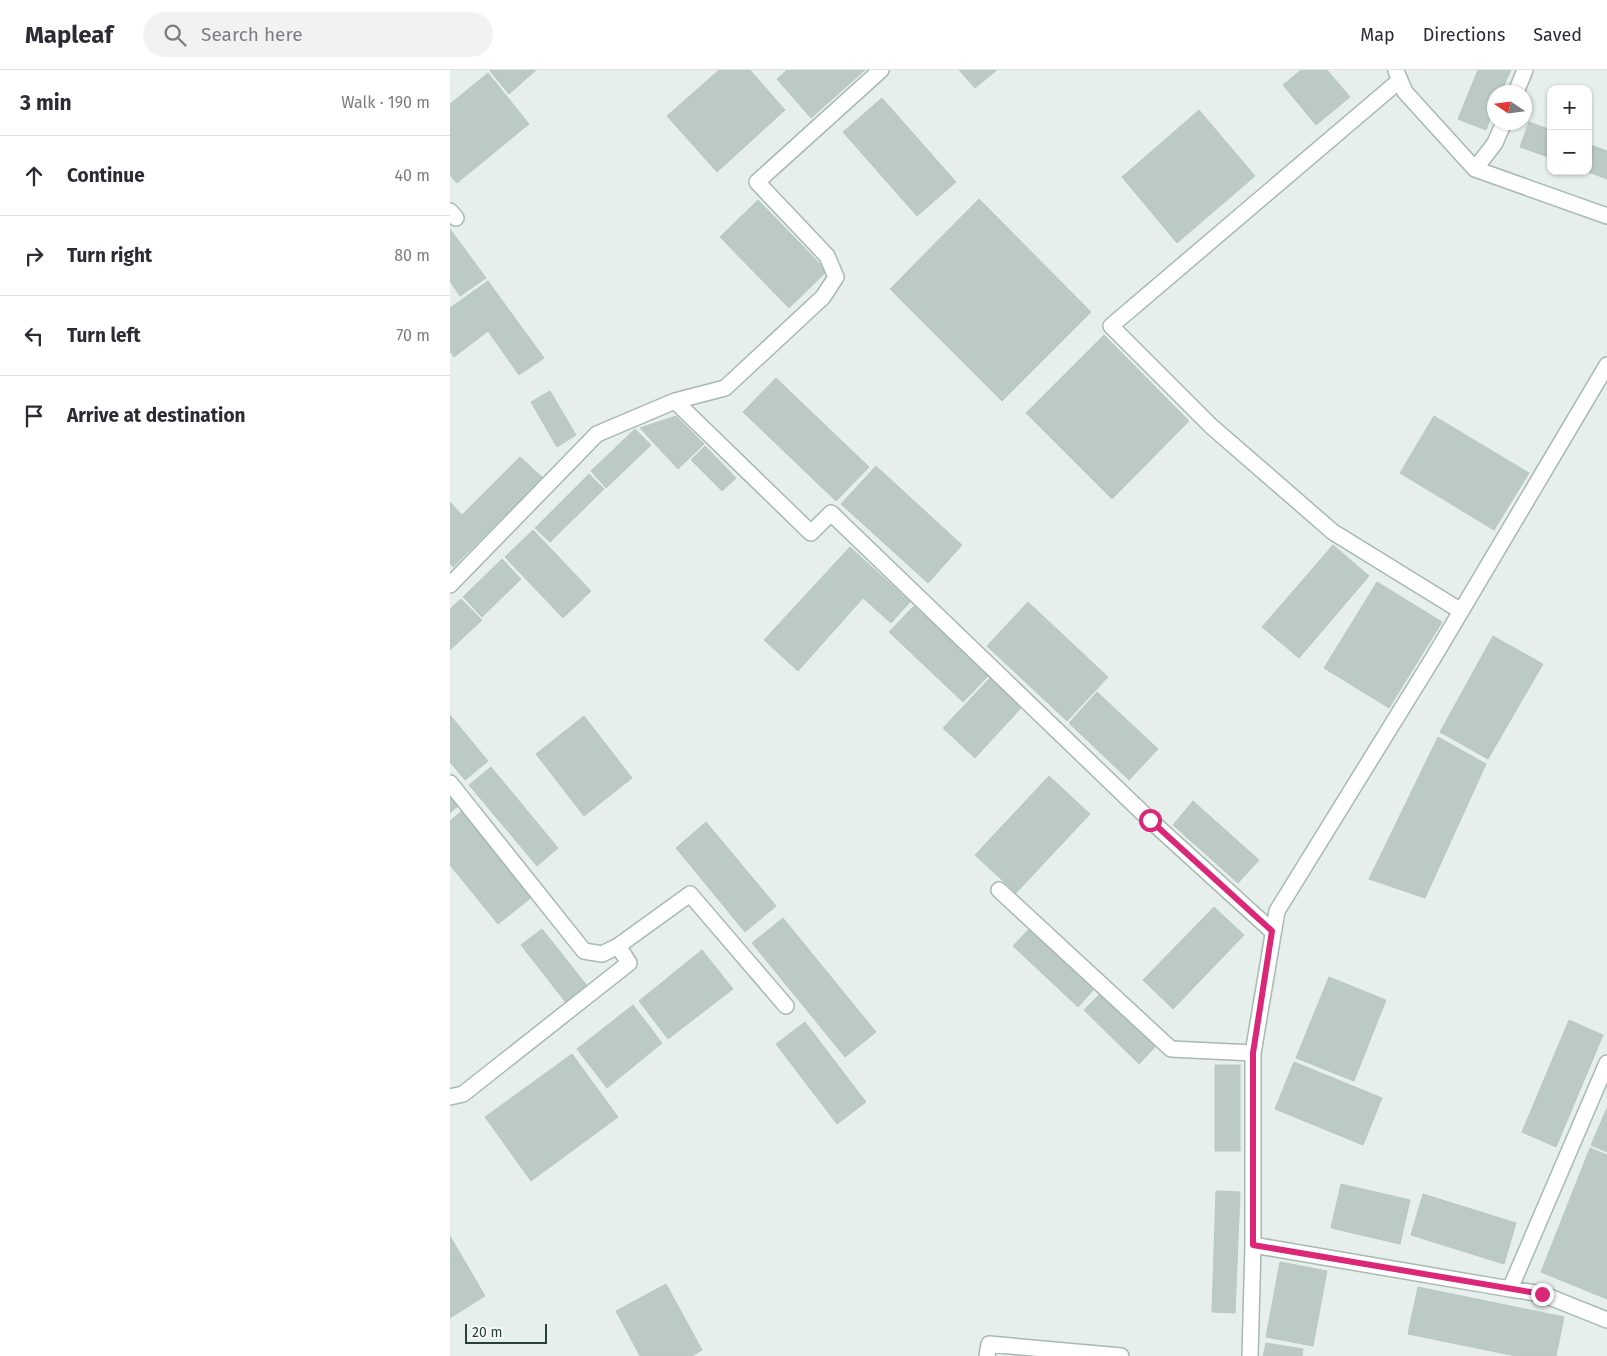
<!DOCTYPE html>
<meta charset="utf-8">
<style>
body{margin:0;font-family:"Fira Sans",sans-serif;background:#f2f2f3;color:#2b2b33}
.controls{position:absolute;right:15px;top:15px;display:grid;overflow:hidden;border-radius:10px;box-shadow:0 1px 4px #0004}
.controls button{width:45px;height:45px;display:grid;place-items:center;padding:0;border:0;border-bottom:1px solid #e1e1e2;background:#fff;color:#2b2b33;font:25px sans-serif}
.compass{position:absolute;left:1037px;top:15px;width:45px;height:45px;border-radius:50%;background:#fff;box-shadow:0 1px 4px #0004;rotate:283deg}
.scale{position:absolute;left:15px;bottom:12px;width:82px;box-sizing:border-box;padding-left:5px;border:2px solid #24423a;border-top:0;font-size:14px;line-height:18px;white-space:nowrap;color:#24423a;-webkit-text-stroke:4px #f7fbf9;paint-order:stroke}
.stop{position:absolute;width:15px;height:15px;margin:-11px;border:4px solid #db2777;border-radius:50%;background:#fff}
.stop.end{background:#db2777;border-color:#fff;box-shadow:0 1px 5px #0008}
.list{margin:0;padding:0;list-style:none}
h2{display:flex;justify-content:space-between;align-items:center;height:65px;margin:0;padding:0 20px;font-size:21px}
h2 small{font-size:16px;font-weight:400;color:#7c7c81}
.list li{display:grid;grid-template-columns:32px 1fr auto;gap:15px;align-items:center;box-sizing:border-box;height:80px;padding:0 20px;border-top:1px solid #e1e1e2}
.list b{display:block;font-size:19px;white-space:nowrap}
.list em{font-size:16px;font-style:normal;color:#7c7c81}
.icon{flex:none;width:28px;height:28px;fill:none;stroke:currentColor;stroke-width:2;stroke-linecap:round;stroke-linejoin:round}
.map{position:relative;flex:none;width:1157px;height:1286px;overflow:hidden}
header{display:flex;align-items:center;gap:30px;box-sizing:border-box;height:70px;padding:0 25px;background:#fff;border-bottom:1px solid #e1e1e2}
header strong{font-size:24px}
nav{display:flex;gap:28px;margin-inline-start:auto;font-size:18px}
.search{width:350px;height:45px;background:#f2f2f3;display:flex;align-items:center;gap:12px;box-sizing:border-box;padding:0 18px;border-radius:28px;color:#7c7c81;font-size:19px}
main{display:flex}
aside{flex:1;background:#fff}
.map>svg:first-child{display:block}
.building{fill:#bbcac4;stroke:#b8c9c2}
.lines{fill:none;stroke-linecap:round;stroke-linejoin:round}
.street-casing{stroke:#a8b8b2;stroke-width:18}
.street{stroke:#fff;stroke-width:15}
.route{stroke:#db2777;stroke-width:6}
</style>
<header>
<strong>Mapleaf</strong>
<div class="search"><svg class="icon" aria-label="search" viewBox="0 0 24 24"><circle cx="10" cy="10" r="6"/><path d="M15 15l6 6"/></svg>Search here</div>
<nav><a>Map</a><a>Directions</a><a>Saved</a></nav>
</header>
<main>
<aside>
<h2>3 min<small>Walk · 190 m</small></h2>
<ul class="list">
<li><svg class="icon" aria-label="ahead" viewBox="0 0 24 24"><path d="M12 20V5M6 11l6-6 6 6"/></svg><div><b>Continue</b></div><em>40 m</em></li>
<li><svg class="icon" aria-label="right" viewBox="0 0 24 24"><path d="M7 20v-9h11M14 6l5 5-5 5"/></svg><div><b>Turn right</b></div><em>80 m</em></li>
<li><svg class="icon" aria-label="left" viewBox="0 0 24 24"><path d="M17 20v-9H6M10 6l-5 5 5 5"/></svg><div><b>Turn left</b></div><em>70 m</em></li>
<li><svg class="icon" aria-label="arrive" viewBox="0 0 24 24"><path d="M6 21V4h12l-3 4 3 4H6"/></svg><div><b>Arrive at destination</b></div></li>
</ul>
</aside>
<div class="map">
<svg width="1157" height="1286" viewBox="0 0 1157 1286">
<rect width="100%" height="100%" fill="#e6efeb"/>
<path class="building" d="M41 0H86L59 24 40 1Z
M269 0H300L335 40 267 102 217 46Z
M337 0H415L361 48 327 9Z
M509 0H547L525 18Z
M851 0H877L900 27 866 55 833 15Z
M1028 0H1061L1051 22H1044V39L1036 60 1008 49Z
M38 3 79 54 7 113 0 105V34Z
M432 28 506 112 467 146 393 62Z
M749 40 805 106 727 173 672 107Z
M1079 52 1101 60V88L1070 77Z
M1138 74 1157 81V109L1136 101H1138Z
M529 129 641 242 552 331 440 219Z
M308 130 377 201 339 238 270 167Z
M0 159 36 208 10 226 0 211Z
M38 211 94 288 69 305 38 261 4 287 0 281V238Z
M654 265 739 351 662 429 576 343Z
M326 308 419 397 386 431 293 342Z
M100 321 126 365 107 377 81 332Z
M226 346 254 374 228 399 190 358Z
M984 346 1079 403 1044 460 950 403Z
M185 359 201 375 156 418 141 401Z
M255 376 286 408 272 421 241 390Z
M70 387 93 408 3 497 0 493V432L12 445Z
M426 396 512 475 478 513 391 434Z
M139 404 154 419 100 472 85 458Z
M83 460 141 521 113 548 55 487Z
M883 475 919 506 849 588 812 557Z
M400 477 460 532 441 553 413 528 348 601 314 570Z
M52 489 71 509 32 547 13 527Z
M927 512 992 552 939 638 874 598Z
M11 529 32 550 0 580V539Z
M578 532 658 607 617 651 537 576Z
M464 536 538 606 513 632 439 562Z
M1043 566 1093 594 1038 689 990 662Z
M540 608 571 638 525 688 493 658Z
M647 622 708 679 679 710 619 653Z
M0 645 38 691 15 710 0 692Z
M134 646 182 708 134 746 86 684Z
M988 667 1036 694 975 828 919 809Z
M41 697 108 778 87 796 19 715Z
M599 706 640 744 566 823 525 785Z
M0 726 8 736 0 743Z
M743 731 809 790 788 813 723 755Z
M12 741 82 827 48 854 0 795V751Z
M256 752 326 836 295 862 226 778Z
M764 837 794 865 723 939 693 910Z
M333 848 426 962 395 987 302 873Z
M582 856 646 917 628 937 563 876Z
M92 859 138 917 117 934 71 875Z
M252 880 283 919 218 969 189 931Z
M879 907 936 930 904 1011 846 988Z
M652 922 706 976 689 994 634 940Z
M183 935 212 973 157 1018 127 979Z
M1119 950 1153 965 1106 1077 1072 1062Z
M355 952 416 1032 387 1054 326 974Z
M122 984 168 1047 81 1111 35 1047Z
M844 992 932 1028 913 1075 825 1039Z
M765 995H790V1081H765Z
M1157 1038V1082L1141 1075Z
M1140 1078 1157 1085V1229L1091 1202Z
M891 1114 960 1130 950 1174 881 1158Z
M766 1121 790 1122 785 1243 762 1242Z
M973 1124 1066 1153 1054 1194 961 1165Z
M0 1166 35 1226 0 1248Z
M830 1192 877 1201 863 1276 816 1267Z
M216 1214 252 1280 242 1286H190L166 1241Z
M968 1217 1114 1247 1106 1286H1066L958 1264Z
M816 1273 853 1279 852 1286H813Z"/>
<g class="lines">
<g class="street-casing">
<path id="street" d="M946 1 955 22 1025 99 1157 146
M950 10 661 256 761 356 883 462 1011 541
M1066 22 1075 0
M1025 99 1045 73 1054 52
M0 141 6 148
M225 331 361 463 381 443 700 750 822 861
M0 515 147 364 225 331 275 318 373 227 386 207 377 186 307 112 431 0
M0 713 134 881 152 884 168 876 240 824 336 936
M549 820 721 979 803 983
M0 1027 13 1024 179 893 168 876
M803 1175 1060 1219 1157 993
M1060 1219 1092 1224 1157 1250
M537 1286 539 1274 671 1286
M800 1286 803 1175V983L827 841 985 585 1157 295"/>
</g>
<use href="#street" class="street"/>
</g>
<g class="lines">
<path class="route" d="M700 750 822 861 803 983V1175L1092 1224"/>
</g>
</svg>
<div class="controls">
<button>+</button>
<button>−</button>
</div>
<svg class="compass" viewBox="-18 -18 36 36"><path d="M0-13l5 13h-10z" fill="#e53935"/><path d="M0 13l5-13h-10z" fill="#7c7c81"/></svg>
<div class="scale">20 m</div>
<div class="stop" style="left:700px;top:750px"></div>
<div class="stop end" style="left:1092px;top:1224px"></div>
</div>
</main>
